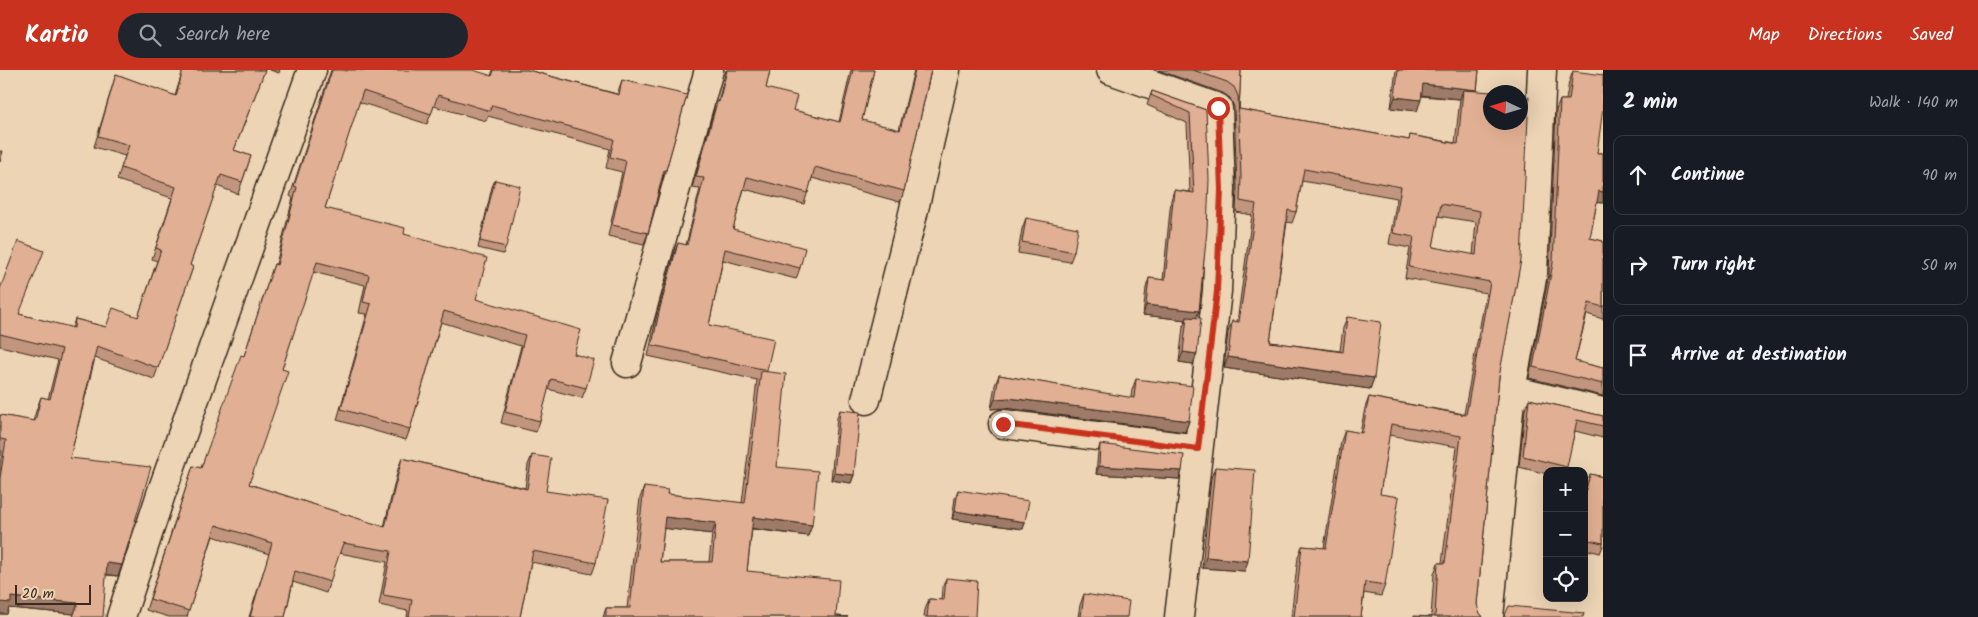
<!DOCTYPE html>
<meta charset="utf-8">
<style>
body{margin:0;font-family:Kalam,sans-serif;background:#20242c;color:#f1f3f6}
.controls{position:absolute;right:15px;bottom:15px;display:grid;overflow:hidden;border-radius:10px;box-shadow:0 5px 20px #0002}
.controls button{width:45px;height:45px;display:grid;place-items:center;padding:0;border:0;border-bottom:1px solid #363941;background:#171b24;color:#f1f3f6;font:25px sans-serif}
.compass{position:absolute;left:1483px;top:15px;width:45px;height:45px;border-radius:50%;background:#171b24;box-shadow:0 5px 20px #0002;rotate:274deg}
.scale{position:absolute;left:15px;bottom:12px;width:76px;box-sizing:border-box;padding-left:5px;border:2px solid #3b2a1e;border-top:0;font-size:14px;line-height:18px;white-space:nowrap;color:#3b2a1e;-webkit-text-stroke:4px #ecd4b4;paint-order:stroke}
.stop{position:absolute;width:15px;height:15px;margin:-11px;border:4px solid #c8321e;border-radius:50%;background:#fff}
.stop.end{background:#c8321e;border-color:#fff;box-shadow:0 1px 5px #0008}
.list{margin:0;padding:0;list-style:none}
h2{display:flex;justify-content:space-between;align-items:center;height:65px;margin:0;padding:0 20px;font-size:21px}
h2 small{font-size:16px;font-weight:400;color:#9ea1a6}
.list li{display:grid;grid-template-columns:32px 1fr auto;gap:15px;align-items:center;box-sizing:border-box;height:80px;margin:0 10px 10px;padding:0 10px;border:1px solid #363941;border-radius:10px}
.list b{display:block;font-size:19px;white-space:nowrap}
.list em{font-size:16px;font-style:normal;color:#9ea1a6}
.icon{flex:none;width:28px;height:28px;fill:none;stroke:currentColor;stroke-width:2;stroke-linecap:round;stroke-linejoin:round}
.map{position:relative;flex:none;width:1603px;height:547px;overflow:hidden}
header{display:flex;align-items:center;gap:30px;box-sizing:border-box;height:70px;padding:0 25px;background:#c8321e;color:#fff}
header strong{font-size:24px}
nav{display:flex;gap:28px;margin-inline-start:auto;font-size:18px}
.search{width:350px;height:45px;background:#20242c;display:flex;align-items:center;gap:12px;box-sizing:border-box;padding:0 18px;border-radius:28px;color:#9ea1a6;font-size:19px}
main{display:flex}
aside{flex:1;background:#171b24}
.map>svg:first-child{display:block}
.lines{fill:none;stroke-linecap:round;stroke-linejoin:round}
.street-casing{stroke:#3b2a1e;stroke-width:31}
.secondary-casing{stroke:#3b2a1e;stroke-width:31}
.street{stroke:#ecd4b4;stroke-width:28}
.secondary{stroke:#ecd4b4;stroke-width:28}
.wall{fill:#c2967e;stroke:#3b2a1e;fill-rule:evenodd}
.shaded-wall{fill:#9e7a67;stroke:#3b2a1e}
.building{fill:#e1af93;stroke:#3b2a1e;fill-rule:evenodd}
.route{stroke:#c8321e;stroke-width:6}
</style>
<header>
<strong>Kartio</strong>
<div class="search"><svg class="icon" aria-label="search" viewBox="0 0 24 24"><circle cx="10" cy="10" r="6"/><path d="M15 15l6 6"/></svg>Search here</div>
<nav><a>Map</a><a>Directions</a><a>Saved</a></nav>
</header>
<main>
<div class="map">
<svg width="1603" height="547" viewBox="0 0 1603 547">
<rect width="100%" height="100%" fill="#ecd4b4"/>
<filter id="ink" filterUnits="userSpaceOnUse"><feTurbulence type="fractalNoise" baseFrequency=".02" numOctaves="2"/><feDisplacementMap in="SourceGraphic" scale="10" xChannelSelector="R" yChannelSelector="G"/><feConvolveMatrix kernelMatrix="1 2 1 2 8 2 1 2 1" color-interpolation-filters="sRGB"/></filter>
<g filter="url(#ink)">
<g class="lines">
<g class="street-casing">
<path id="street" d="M1111 0 1218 38 1221 119 1217 221 1179 547
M627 293 709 0
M1511 320 1603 342
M866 330 912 148 946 0
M1003 354 1198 379
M1489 547 1511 320 1533 203 1542 0"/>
</g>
<g class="secondary-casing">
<path id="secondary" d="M121 547 161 424 312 0"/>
</g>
<use href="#street" class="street"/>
<use href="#secondary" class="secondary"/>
</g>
<path class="wall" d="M183 0H265L234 80 251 86 238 124 217 116 190 195 193 197 154 309 95 288 70 388 122 495 118 506 106 505 74 544 9 538 7 544H0V395L2 381H0V345L33 351 37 338 41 327 48 329 58 290 0 276V219L19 244 72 258 75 249 106 257 138 247 157 191 152 189 172 128 117 110 125 86 94 77 116 4 175 26Z
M270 0H280L279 3Z
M331 0 347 1 491 6 493 0H528L617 24 622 10 666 100 661 111 648 163 644 174 608 166 622 102 606 98 610 79 488 46 486 51 434 36 427 54 359 32 325 138 404 164 476 229 574 284 586 318 582 328 548 319 540 351 536 362 501 353 521 276 441 252 410 359 406 370 337 350 367 244 359 243 365 215 313 202 282 299 249 414 384 457 398 399 402 388 525 418 528 395 532 385 546 421 596 493 592 504 531 492 520 547H407L408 541 379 535 387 492 339 483 326 523 293 512 285 547H249L269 484 213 466 187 547H169L146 540 193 396 201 398 244 286 274 194H276L293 128 290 126Z
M726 0H770L766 18 793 40 839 52 851 0H874L862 50 899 60 914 0H931L904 121 900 132 812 108 804 134 744 119 733 159 800 198 796 209 723 190 709 255 767 300V302L777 397 812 455 808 466 752 459 747 501 836 546 848 547H603L606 538H627L640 428 644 417 667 424 742 433 757 310 648 286 656 249 674 184 678 173 686 175 700 119 692 118 713 43 718 32ZM664 458 712 464 709 492H660Z
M1158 0H1241L1239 39 1409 70 1410 65 1455 73 1460 29 1421 26 1417 41 1391 38 1396 0H1479L1477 21 1499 307 1477 534 1479 542 1483 547H1431L1434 504 1438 493H1442L1457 377 1389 365 1380 424 1385 515 1381 526 1364 523 1361 547H1291L1298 487 1302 476 1324 478 1341 371 1345 360 1360 363 1365 338 1369 327 1464 344 1486 223 1405 208 1410 178 1389 174 1397 128 1302 111 1296 142 1292 153 1287 152 1270 272 1340 281 1343 258 1347 247 1374 308 1370 319 1224 298 1228 262 1232 251 1237 252 1252 145 1236 142 1237 118 1234 37 1230 28 1223 23ZM1438 146 1476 152 1473 185 1433 177Z
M1573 1 1597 83H1603V133L1597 132 1590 168 1603 171V249L1587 244 1575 291 1603 298V326L1529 308 1549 204 1556 40 1560 30H1566L1569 12Z
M1152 21 1206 40 1196 248 1193 294 1179 292 1183 257 1186 250 1143 245 1146 218 1149 208 1163 210 1171 130 1174 120 1190 122 1187 53 1147 35Z
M495 110 506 177 503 184 478 178 492 117Z
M1026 148 1074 182 1070 192 1018 183 1022 159Z
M999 305 1131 328 1132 320 1136 309 1189 351 1185 362 1005 338 991 339 995 315Z
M1529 329 1603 346V368L1575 361 1565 401H1547V404L1519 397 1525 339Z
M840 340 854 405 851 413 831 410 837 348Z
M1100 374 1182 401 1179 409 1096 404 1098 382Z
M1215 397 1245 501 1202 498 1211 408Z
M1590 404 1603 407V476L1600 483 1584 479V422Z
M958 420 1025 452 1023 459 952 449 955 428Z
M946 508 975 547H924L925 540 929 529 941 530 942 519Z
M1084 524 1127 547H1078L1080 535Z"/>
<path class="shaded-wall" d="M1423 14 1477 20 1473 31 1463 20 1460 29 1419 25Z
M1395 27 1421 30 1417 41 1391 38Z
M1599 121 1603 122V133L1595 132Z
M1146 235 1199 241 1195 251 1187 247 1186 250 1143 245Z
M1183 282 1197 284 1193 294 1179 292Z
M1228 287 1374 308 1370 319 1224 298Z
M1009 328 1189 351 1185 362 1005 338 991 339 995 329Z
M1099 396 1182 401 1179 409 1096 404Z
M834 403 854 405 851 413 831 410Z
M955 441 1025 452 1023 459 952 449Z
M665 447 716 453 712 464 661 458Z
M753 447 812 455 808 466 749 458Z
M1206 487 1248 491 1245 501 1202 498Z
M107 493 122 495 118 506 103 504Z
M11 527 78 533 74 544 9 538 7 544H0V533Z"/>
<path class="building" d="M183 0H265L234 80 251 86 242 112 221 105 190 195 193 197 158 298 97 276 70 388 151 397 122 495 107 493 103 547H73L78 533 11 527V533L0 532V408L6 370 0 369V345L35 351 41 327 50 329 62 279 0 264V219L18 171 44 181 19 244 74 258 75 249 106 257 113 238 138 247 161 180 156 178 176 117 121 98 129 75 98 66 116 4 176 26Z
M332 0H343L347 1 348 0H473L492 6 494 0H528L619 25 622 10 687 25 666 100H664L648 163 612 155 626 91 610 87 614 69 492 35 490 41 438 25 431 44 363 21 325 138 405 158 404 164 487 188 476 229 581 260 574 284 594 290 586 318 551 309 540 351 505 342 525 265 444 241 410 359 341 339 371 234 363 232 369 205 317 192 282 299 288 301 249 414 385 457 402 388 527 419 532 385 551 388 546 421 608 430 596 493 533 481 520 547H409L412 530 383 525 391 481 343 473 330 512 295 501 285 547H250L272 473 216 455 189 541 150 529 193 396 201 398 241 285 244 286 274 194 277 195 297 117 294 116Z
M727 0H770L766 18 797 26 793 40 840 52 853 0H874L862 50 900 60 915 0H931L904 121 815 97 808 123 747 107 733 159 805 178 800 198 725 179 709 255 774 269 767 300 652 275 660 238 678 173 687 175 704 108 696 107 717 32H719Z
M1193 0H1241L1239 39 1409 70 1410 65 1458 74 1463 20 1492 22H1490V52H1520V27H1529L1521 190 1499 307 1477 534 1479 542 1483 547H1435L1438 493H1445L1461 366 1391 354 1380 424 1399 427 1385 515 1365 512 1361 547H1294L1302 476 1326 478 1345 360 1362 363 1369 327 1466 345 1490 212 1409 197 1414 167 1393 163 1401 117 1304 99 1296 142 1288 140 1270 272 1343 282 1347 247 1381 252 1374 308 1228 287 1232 251 1239 252 1256 134 1240 131 1241 107 1238 26 1234 17 1227 12ZM1441 134 1480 141 1476 185 1433 177Z
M1398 0H1479L1477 20 1423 14 1421 30 1395 27Z
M1573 1 1603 5V38L1597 83H1603V122L1599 121 1590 168 1603 171V237L1589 233 1575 291 1603 298V314L1533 297 1553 193 1560 30H1569Z
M1152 21 1206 40 1209 109 1207 160 1199 241 1146 235 1149 208 1165 210 1174 120 1194 123 1190 43 1151 25Z
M0 81H3L0 92Z
M495 110 520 116 506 177 480 171Z
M1026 148 1078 158 1074 182 1022 172Z
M1187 247 1201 248 1197 284 1183 282Z
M761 301 786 304 777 397 818 401 812 455 753 447 747 501 839 510 836 546 848 547H606V538H630L644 417 668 420 667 424 745 433ZM665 447 716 453 712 492H660Z
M999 305 1134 328 1136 309 1193 316 1189 351 1009 328 995 329Z
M1529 329 1603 346V356L1577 350 1567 397 1523 386Z
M840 340 860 342 854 405 834 403Z
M1100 374 1184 385 1182 401 1099 396Z
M1215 397 1255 400 1248 491 1206 487Z
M1590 404 1603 407V473L1584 469V427Z
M958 420 1029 431 1025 452 955 441Z
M946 508 977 511 975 547H927L929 529 944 530Z
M1084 524 1129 531 1127 547H1081Z
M1509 536 1584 543 1583 547H1503L1505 545Z
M1414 546 1432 547H1414Z"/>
</g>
<g class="lines" filter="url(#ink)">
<path class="route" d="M1003 354 1198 379 1217 221 1221 120 1218 38"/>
</g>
</svg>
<div class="controls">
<button>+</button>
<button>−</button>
<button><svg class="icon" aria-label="locate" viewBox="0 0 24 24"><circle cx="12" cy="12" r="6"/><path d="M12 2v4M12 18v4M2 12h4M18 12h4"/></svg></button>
</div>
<svg class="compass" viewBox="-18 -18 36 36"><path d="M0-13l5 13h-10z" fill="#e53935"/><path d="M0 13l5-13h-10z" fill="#9ea1a6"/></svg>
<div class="scale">20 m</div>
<div class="stop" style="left:1218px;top:38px"></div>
<div class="stop end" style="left:1003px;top:354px"></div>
</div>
<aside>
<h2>2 min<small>Walk · 140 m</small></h2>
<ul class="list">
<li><svg class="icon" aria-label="ahead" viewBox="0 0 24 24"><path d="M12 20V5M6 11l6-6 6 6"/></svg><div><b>Continue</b></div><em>90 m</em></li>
<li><svg class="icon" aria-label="right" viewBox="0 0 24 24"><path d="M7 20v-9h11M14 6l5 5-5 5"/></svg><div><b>Turn right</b></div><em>50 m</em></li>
<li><svg class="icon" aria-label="arrive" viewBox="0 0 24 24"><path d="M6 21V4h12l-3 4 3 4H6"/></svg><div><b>Arrive at destination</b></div></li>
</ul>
</aside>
</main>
